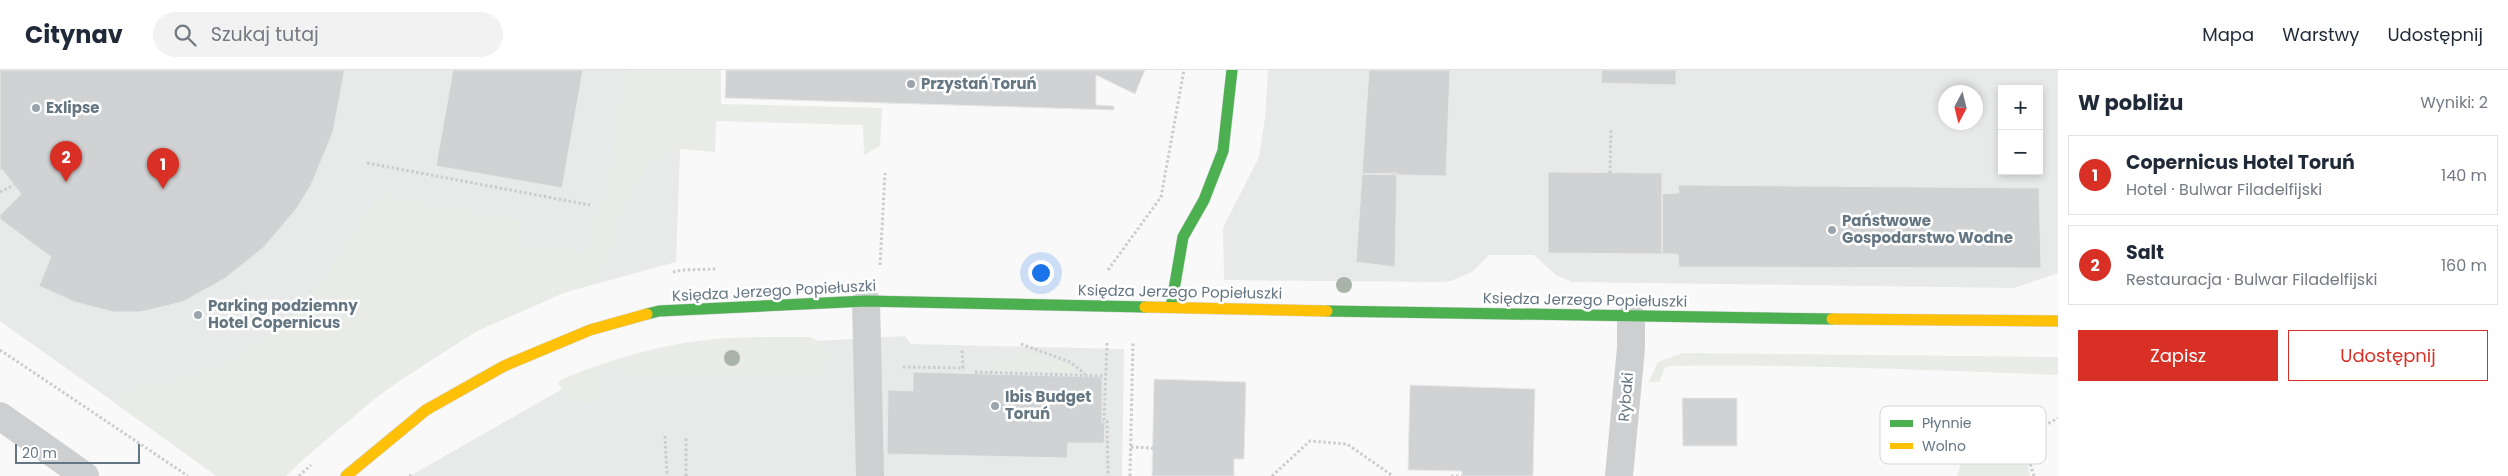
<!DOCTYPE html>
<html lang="pl">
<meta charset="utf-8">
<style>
body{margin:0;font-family:Poppins,sans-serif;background:#f2f2f3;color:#1f2937}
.controls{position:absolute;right:15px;top:15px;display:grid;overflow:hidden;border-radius:0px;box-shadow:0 2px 8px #0003}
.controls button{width:45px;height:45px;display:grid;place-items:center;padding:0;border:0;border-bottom:1px solid #e0e1e3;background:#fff;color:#1f2937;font:25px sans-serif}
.compass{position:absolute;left:1938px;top:15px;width:45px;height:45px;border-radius:50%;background:#fff;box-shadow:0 2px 8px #0003;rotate:187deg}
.scale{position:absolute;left:15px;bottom:12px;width:125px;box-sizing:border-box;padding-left:5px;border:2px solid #657683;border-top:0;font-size:14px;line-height:18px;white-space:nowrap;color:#657683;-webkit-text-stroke:4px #fff;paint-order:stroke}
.you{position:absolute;left:1040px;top:202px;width:18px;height:18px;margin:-12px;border:4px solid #fff;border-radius:50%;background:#1a73e8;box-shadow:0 0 0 8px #1a73e833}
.badge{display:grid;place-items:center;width:32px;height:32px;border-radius:50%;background:#d93025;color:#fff;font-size:16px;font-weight:700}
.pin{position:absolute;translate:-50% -41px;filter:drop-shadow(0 1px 2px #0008)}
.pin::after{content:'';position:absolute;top:26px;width:18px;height:15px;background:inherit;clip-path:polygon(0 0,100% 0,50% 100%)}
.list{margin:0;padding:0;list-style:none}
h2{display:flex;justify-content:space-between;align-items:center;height:65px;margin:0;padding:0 20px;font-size:21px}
h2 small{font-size:16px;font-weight:400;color:#747a83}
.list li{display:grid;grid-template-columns:32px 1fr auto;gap:15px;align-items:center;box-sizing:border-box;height:80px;margin:0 10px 10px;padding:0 10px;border:1px solid #e0e1e3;border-radius:0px}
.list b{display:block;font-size:19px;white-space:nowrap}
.list p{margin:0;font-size:16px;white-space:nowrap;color:#747a83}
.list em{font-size:16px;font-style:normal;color:#747a83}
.actions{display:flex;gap:10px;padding:15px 20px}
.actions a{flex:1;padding:11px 0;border:1px solid #d93025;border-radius:0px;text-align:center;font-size:18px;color:#d93025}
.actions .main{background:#d93025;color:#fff}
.icon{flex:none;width:28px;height:28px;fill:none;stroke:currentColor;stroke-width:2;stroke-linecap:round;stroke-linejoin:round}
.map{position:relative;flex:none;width:2058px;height:406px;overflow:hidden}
header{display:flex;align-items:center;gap:30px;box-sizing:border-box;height:70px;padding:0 25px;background:#fff;border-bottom:1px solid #e0e1e3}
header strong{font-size:24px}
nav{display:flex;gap:28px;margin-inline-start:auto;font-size:18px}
.search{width:350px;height:45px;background:#f2f2f3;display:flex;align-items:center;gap:12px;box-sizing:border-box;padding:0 18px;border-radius:28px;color:#747a83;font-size:19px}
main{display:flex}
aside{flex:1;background:#fff}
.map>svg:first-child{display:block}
.built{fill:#e8e9e9;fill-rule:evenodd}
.green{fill:#e8ebe6}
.building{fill:#d0d2d3;stroke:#e8e8e8}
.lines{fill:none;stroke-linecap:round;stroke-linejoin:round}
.fast-casing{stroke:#d5d6d7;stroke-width:12}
.slow-casing{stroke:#d5d6d7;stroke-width:12}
.path{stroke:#cbcccd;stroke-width:3;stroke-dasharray:2.5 2.5;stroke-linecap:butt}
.street{stroke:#cecfd0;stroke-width:28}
.fast{stroke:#4caf50;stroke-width:11}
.slow{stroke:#ffc107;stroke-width:11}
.tree{fill:#a9b3a7}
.poi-dot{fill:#99a4ac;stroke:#fff;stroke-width:2}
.labels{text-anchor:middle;stroke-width:5;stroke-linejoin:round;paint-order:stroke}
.poi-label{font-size:15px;font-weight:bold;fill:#657683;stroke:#fff;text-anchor:start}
.street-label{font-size:15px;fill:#657683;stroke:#fff}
.key{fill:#fff;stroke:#d1d6da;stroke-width:1}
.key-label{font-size:14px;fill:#657683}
</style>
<header>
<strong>Citynav</strong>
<div class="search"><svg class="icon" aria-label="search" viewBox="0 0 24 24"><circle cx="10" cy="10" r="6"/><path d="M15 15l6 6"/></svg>Szukaj tutaj</div>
<nav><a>Mapa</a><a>Warstwy</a><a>Udostępnij</a></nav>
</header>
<main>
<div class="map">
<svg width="2058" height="406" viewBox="0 0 2058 406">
<rect width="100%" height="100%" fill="#f9f9f9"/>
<path class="built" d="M0 0H683L676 192 566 222 477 261 385 320 307 386 204 396 0 251Z
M1268 0H2058V203L2014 218 1572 212 1556 205 1534 185H1489L1472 202 1451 211 1439 212 1224 210 1223 158 1259 87 1265 48ZM2002 19H2039V101H2002ZM1946 22H1976V52H1946Z
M905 266 911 274 1124 279 1122 406H410L597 299 725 276Z"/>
<path class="green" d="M626 0H721V34L882 38 880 76 864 85 863 55 716 51 715 82 680 79 652 90 628 123 610 180 590 215C474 247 372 324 286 406H216L111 330 129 318 164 313 216 298 260 271 295 243 336 192 379 125 523 151V177L587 184 598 132 605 130Z
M811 267 829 279 827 305 600 301V333C579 332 570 333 558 313L560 310C597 295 634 282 673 275 718 266 765 267 811 267Z
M1683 283 2058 287V305C1928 300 1799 294 1669 296L1665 298 1659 312H1649L1658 292Z
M1024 285C1042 287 1066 287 1078 303L978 300 992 292Z
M1973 356C2004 367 2025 369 2030 406H1957Z"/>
<path class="building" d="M0 0H344V3L333 62 311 115 297 138 263 178 224 209 182 232 140 242H114L75 232 39 216 51 187 0 149V145L21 124 2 99 0 101Z
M453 0H583L562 118 436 96Z
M726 0H1145L1135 24 1096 5V35L1114 36V40L725 28Z
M1369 0H1450L1446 106 1362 104Z
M1602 0H1676V15L1601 13Z
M1548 102 1662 103V184L1548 183Z
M1397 103 1395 197 1356 192 1362 104Z
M1678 115 2039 118 2041 198 1679 197 1678 184H1662V124L1679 123Z
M913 302 1102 307V352H1105L1104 373H1068L1067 388 887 384 888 320 913 321Z
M1154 309 1246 312 1244 389H1234V406H1152Z
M1410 315 1535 319 1533 406H1462V401L1408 400Z
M1682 328H1737V376H1683Z"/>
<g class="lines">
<g class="fast-casing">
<path id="fast" d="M1171 237 1183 167 1204 130 1223 81 1232 0
M1327 241 1832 249
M647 244 659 241 866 231 1145 237"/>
</g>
<g class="slow-casing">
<path id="slow" d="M1145 237 1327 241
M1832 249 2058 251
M346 406 426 340 504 296 590 260 647 244"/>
</g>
<path class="path" d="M367 93 590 135
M1610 103 1611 58
M0 122 14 115
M880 195 885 103
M1108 200 1161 127 1184 0
M673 202 682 200 717 199
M1107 273 1104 350 1107 351 1108 406
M1021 274 1070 292 1085 304
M0 280 188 406
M903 297 963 298 962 279
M975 302 1104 306
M1968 353 2022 368
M665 366 667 406
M1131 377 1153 378
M409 405 411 406
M299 406 311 395
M686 406V366
M1130 406 1133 272
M1272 406 1310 371 1347 374 1393 406
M1451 406H1462
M2034 406 2022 368 2058 348"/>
<path class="street" d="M866 231 870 406
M0 346 85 406
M1619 406 1631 278V247"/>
<use href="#fast" class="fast"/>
<use href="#slow" class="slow"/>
</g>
<g class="tree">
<circle cx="1344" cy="215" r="8"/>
<circle cx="732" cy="288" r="8"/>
</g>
<g class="poi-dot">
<circle cx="911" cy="14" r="5"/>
<circle cx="36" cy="38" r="5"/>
<circle cx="1832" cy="160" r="5"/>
<circle cx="198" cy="245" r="5"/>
<circle cx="995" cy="336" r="5"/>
</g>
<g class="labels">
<g class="poi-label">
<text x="921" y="19">Przystań Toruń</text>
<text x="46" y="43">Exlipse</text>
<text x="1842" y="156">Państwowe<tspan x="1842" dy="17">Gospodarstwo Wodne</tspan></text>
<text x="208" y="241">Parking podziemny<tspan x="208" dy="17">Hotel Copernicus</tspan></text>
<text x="1005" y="332">Ibis Budget<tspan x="1005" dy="17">Toruń</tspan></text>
</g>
<g class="street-label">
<text transform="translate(774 221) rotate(-3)" y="5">Księdza Jerzego Popiełuszki</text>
<text transform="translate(1180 222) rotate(1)" y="5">Księdza Jerzego Popiełuszki</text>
<text transform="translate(1585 230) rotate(1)" y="5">Księdza Jerzego Popiełuszki</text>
<text transform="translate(1626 327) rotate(-85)" y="5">Rybaki</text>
</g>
</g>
<rect x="1880" y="336" width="166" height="58" rx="8" class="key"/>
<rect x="1890" y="350" width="23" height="7" fill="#4caf50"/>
<rect x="1890" y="373" width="23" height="6" fill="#ffc107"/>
<g class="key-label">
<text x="1922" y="358">Płynnie</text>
<text x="1922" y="381">Wolno</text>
</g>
</svg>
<div class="controls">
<button>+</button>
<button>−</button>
</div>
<svg class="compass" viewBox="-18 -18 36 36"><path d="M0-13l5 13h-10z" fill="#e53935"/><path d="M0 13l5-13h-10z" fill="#747a83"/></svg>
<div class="scale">20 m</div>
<div class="you"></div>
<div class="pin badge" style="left:163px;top:119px">1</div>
<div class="pin badge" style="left:66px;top:112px">2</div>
</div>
<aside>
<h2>W pobliżu<small>Wyniki: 2</small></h2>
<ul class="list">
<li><span class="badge">1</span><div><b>Copernicus Hotel Toruń</b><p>Hotel · Bulwar Filadelfijski</p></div><em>140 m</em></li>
<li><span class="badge">2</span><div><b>Salt</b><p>Restauracja · Bulwar Filadelfijski</p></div><em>160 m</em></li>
</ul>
<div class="actions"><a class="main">Zapisz</a><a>Udostępnij</a></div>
</aside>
</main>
